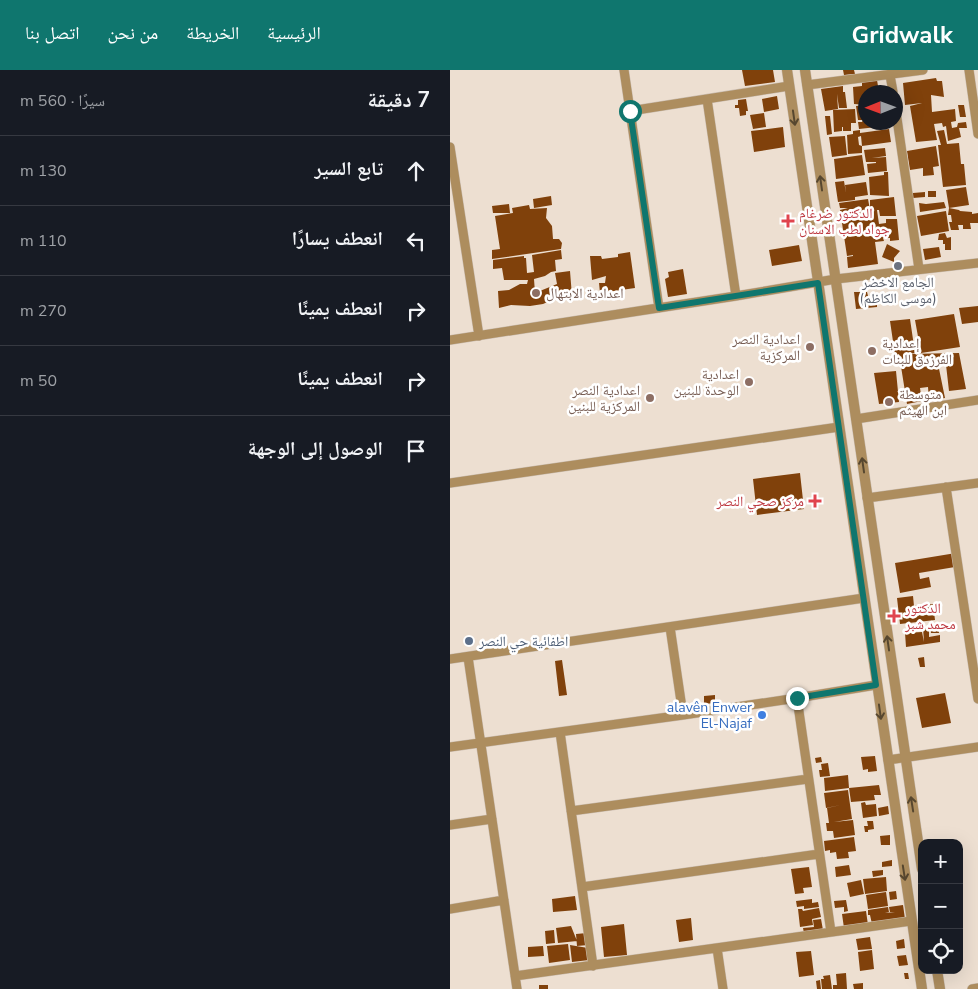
<!DOCTYPE html>
<html lang="ar">
<meta charset="utf-8">
<style>
body{margin:0;font-family:"Nunito Sans","Noto Naskh Arabic",sans-serif;background:#20242c;color:#f1f3f6;direction:rtl}
.controls{position:absolute;right:15px;bottom:15px;display:grid;overflow:hidden;border-radius:10px;box-shadow:0 5px 20px #0002}
.controls button{width:45px;height:45px;display:grid;place-items:center;padding:0;border:0;border-bottom:1px solid #363941;background:#171b24;color:#f1f3f6;font:25px sans-serif}
.compass{position:absolute;left:408px;top:15px;width:45px;height:45px;border-radius:50%;background:#171b24;box-shadow:0 5px 20px #0002;rotate:269deg}
.stop{position:absolute;width:15px;height:15px;margin:-11px;border:4px solid #0f766e;border-radius:50%;background:#fff}
.stop.end{background:#0f766e;border-color:#fff;box-shadow:0 1px 5px #0008}
.list{margin:0;padding:0;list-style:none}
h2{display:flex;justify-content:space-between;align-items:center;height:65px;margin:0;padding:0 20px;font-size:21px}
h2 small{font-size:16px;font-weight:400;color:#9ea1a6}
.list li{display:grid;grid-template-columns:32px 1fr auto;gap:15px;align-items:center;box-sizing:border-box;height:70px;padding:0 20px;border-top:1px solid #363941}
.list b{display:block;font-size:19px;white-space:nowrap}
.list em{font-size:16px;font-style:normal;color:#9ea1a6}
.icon{flex:none;width:28px;height:28px;fill:none;stroke:currentColor;stroke-width:2;stroke-linecap:round;stroke-linejoin:round}
.map{position:relative;flex:none;width:528px;height:919px;overflow:hidden;direction:ltr}
header{display:flex;align-items:center;gap:30px;box-sizing:border-box;height:70px;padding:0 25px;background:#0f766e;color:#fff}
header strong{font-size:24px}
nav{display:flex;gap:28px;margin-inline-start:auto;font-size:18px}
main{display:flex}
aside{flex:1;background:#171b24}
.map>svg:first-child{display:block}
.building{fill:#80410b}
.lines{fill:none;stroke-linecap:round;stroke-linejoin:round}
.minor-casing{stroke:#cabdb1;stroke-width:10}
.tertiary-casing{stroke:#cabdb1;stroke-width:11}
.minor{stroke:#ad8d5e;stroke-width:9}
.tertiary{stroke:#ad8d5e;stroke-width:10}
.oneway{stroke:#57472f}
.route{stroke:#0f766e;stroke-width:6}
.health-dot{fill:#e0444e;stroke:#fff;stroke-width:2}
.worship-dot{fill:#6b7280;stroke:#fff;stroke-width:2}
.education-dot{fill:#8d6e63;stroke:#fff;stroke-width:2}
.service-dot{fill:#5c6f8a;stroke:#fff;stroke-width:2}
.shop-dot{fill:#3f7fe0;stroke:#fff;stroke-width:2}
.labels{text-anchor:middle;stroke-width:5;stroke-linejoin:round;paint-order:stroke}
.health-label{font-size:14px;fill:#be3a42;stroke:#fff;text-anchor:start}
.worship-label{font-size:14px;fill:#5b616d;stroke:#fff}
.education-label{font-size:14px;fill:#785e54;stroke:#fff;text-anchor:start}
.service-label{font-size:14px;fill:#4e5e75;stroke:#fff;text-anchor:start}
.shop-label{font-size:14px;fill:#366cbe;stroke:#fff;text-anchor:end}
</style>
<header>
<strong>Gridwalk</strong>
<nav><a>الرئيسية</a><a>الخريطة</a><a>من نحن</a><a>اتصل بنا</a></nav>
</header>
<main>
<div class="map">
<svg width="528" height="919" viewBox="0 0 528 919">
<rect width="100%" height="100%" fill="#eddfd1"/>
<path class="building" d="M292 0H323L325 12 295 16Z
M393 0H404L405 4 394 5Z
M486 8 487 11H492L494 27 481 25 482 42 505 39 506 51 501 52 502 58 507 57 508 53 516 52 517 58H509L511 67 498 71 496 56 493 57 492 53 484 54 487 70 466 72 460 36 472 33 455 35 453 13Z
M427 10 429 22H416V35L404 34 403 17 412 16V12Z
M393 16V22H395L397 38H389L387 24 388 39 375 41 371 19Z
M327 26 329 39 314 42 312 29Z
M296 29 298 41H296V45L290 46 289 38H285V35H288V30Z
M416 35V52H427V57L409 59 408 52H412L413 50H408L406 36Z
M508 35H514L516 47H510Z
M405 39 406 53H401V61H393V57H392V61L384 62 383 40Z
M314 43 316 57 303 59 300 45Z
M375 46H380L382 64 377 65Z
M333 57 335 77 304 82 301 61Z
M439 59 441 72 412 76 411 66 408 67 409 75 412 76V83L398 84 397 65 403 64V61L410 60V63Z
M494 60 497 74 509 73 511 94H514L516 115 493 117 488 75H491L487 61Z
M395 66 397 85 382 87 379 67Z
M486 76 489 96 483 97 484 105 473 106V98L460 100 457 81Z
M435 78 436 86 422 88 436 87 437 101 418 103 417 94 426 93V92H416L414 80Z
M412 85 415 105 386 109 384 89Z
M434 102H438L439 126 420 125 419 107 434 105Z
M394 111 396 123 395 115 416 112 418 125 405 127V130L388 132 385 112Z
M516 117 519 135 499 138 496 120Z
M478 121H486V127H478Z
M475 122V127L463 128V123Z
M101 126 102 135 84 138 83 129Z
M444 127 446 146H430L429 140H427L429 154 436 153V149H447L449 170 440 171V168H433L434 171 425 172 428 194 398 198 397 187 403 186V185L397 186 390 140 398 138H390L389 133 418 129 422 151V137H420V130Z
M494 132 496 138 470 142 469 133 476 134Z
M59 134 60 143H43L42 136Z
M79 135 80 139 97 138 96 148 102 156 103 169H109L112 173 111 179 42 189V180L50 179 45 146 63 143 62 138Z
M499 138 509 140 510 141 522 142V144L528 143V153H520L521 159H513V155H508L509 160H501L499 152H502L501 145H498Z
M496 141 499 161 471 166 467 146Z
M495 163 497 168 501 167V180H495V174H493V170H488L489 164Z
M437 174 450 181 444 188V192L432 187Z
M349 175 352 191 322 196 319 180Z
M489 177 491 187 475 190 473 179Z
M111 180 112 189 105 190 106 201 101 202 95 206 84 209 85 223 107 214 105 203 120 201 122 226H111L93 234 80 236 61 235 49 238 48 221 59 220 70 214H77L78 210H54L52 198 43 199V190L74 186V188H76L77 203 84 202 82 185Z
M180 182 185 218 150 223 149 213H155L156 206 142 210 140 186H151L152 189 168 187V184Z
M233 199 237 224 218 227 215 209 219 207 218 202Z
M404 222H417L419 230 427 228V237L406 239Z
M528 236V252L512 254 509 238Z
M504 244 510 277 471 283 465 250Z
M460 249 465 283 457 284 509 283 516 319 499 321 495 286 487 289 495 328 479 330 478 317 470 318 472 331 457 334 449 284 445 285 440 251Z
M446 301 449 332 429 334 424 303Z
M350 403 354 439 307 445 303 409Z
M506 483 505 497 469 503 470 509 479 507 481 517 450 523 445 493Z
M463 526 464 536 483 534 485 550 450 554 447 528Z
M480 554H488L489 563H481Z
M473 558H479V567L490 565V572L456 577 455 563 472 562 474 572Z
M474 587 475 597H470L468 588Z
M112 590 117 625 109 626 105 591Z
M495 623 501 653 472 658 466 628Z
M265 625V633L254 634V626Z
M425 686 427 701 418 702V699L413 700 411 687Z
M371 687 372 692 366 693 365 688Z
M378 693 380 706 370 707 369 700H372L371 694Z
M398 705 399 718 375 721 374 708Z
M429 715 431 725H424L425 730 401 732 399 718Z
M398 720 402 749 384 752 403 750 405 765 384 768 383 761H377L376 753H379L377 738 391 735 376 738 374 723Z
M415 732 416 735 426 734 427 746 413 748 411 733Z
M438 736 439 744 429 746 428 738Z
M417 751H423L424 759 418 760V762H415L414 756H418Z
M440 765V775H431L430 766Z
M404 767 406 781 398 782 399 788 387 789 386 782 380 783V780L375 781 374 771Z
M442 790V796L432 797V792Z
M399 795 401 805 386 807 385 797Z
M359 797 362 817 353 818 354 823 345 824 341 799Z
M433 800V805L423 807 422 801Z
M436 807 437 821 415 824 413 809Z
M411 810 414 824 400 827 397 813Z
M446 821 447 829 440 830 439 822Z
M436 822 438 836 418 839 416 825Z
M125 826 127 840 103 842 102 829Z
M362 829V833L368 832 369 837 354 839V836L347 837 346 831Z
M396 830 398 841 394 842V837L385 838 384 831Z
M453 835 455 849 422 854 420 845H418V840L438 837 439 842 435 843 445 842H440L439 837Z
M369 838 371 847 362 849 363 855 350 857 348 839H352L353 841Z
M416 841 418 855 394 858 392 844Z
M241 848 243 870 229 872 226 850Z
M371 849 373 860 354 863 353 858 364 857 363 850Z
M174 854 177 885 154 887 151 857Z
M121 856 127 871 108 873 106 858Z
M104 860 105 873 96 874 95 861Z
M137 863 138 875 127 876 126 864Z
M420 867 422 879 408 880 406 869Z
M454 869 455 878 447 879 446 871Z
M118 874 120 890 99 893 97 876Z
M120 875 138 878 139 890 122 892Z
M93 876 94 886 78 887V877Z
M422 880 424 899 410 901 408 882Z
M361 881 364 905 349 907 346 882Z
M456 885 458 895 449 896 447 886Z
M396 903 397 919H383V915H387L386 904Z
M454 903H458L459 909H455Z
M380 905 382 919H372L371 909H374L373 906Z
M370 910 371 919H367L366 911Z
M413 913V919H404L403 914Z
M89 915H98V919H89Z"/>
<g class="lines">
<g class="minor-casing">
<path id="minor" d="M174 0 209 238
M519 0 528 64
M440 5 443 22
M357 15 473 0
M257 29 286 226
M180 41 339 16
M446 42 469 199
M0 77 29 266
M0 270 286 226 386 209 528 193
M406 349 528 330
M0 413 389 357
M496 417 528 629
M417 428 528 413
M220 557 233 645
M18 587 67 919
M0 589 414 528
M347 628 381 862
M110 662 143 896
M0 677 233 645 347 628 426 615
M438 690 528 677
M121 741 358 709
M0 755 42 749
M132 817 369 784
M0 839 54 830
M267 878 273 919
M65 906 461 851
M522 919 528 918"/>
</g>
<g class="tertiary-casing">
<path id="tertiary" d="M337 0 472 919
M355 0 472 799
M487 900 490 919"/>
</g>
<use href="#minor" class="minor"/>
<use href="#tertiary" class="tertiary"/>
</g>
<defs><path id="oneway-shaft" d="M-6 0H5M1.5-3L5.5 0L1.5 3" fill="none" stroke-width="1.6" stroke-linecap="round" stroke-linejoin="round" transform="scale(1.25)"/></defs>
<g class="oneway">
<use href="#oneway-shaft" transform="translate(344 48) rotate(82)"/>
<use href="#oneway-shaft" transform="translate(371 113) rotate(-98)"/>
<use href="#oneway-shaft" transform="translate(413 395) rotate(-98)"/>
<use href="#oneway-shaft" transform="translate(438 573) rotate(-98)"/>
<use href="#oneway-shaft" transform="translate(430 642) rotate(82)"/>
<use href="#oneway-shaft" transform="translate(462 734) rotate(-99)"/>
<use href="#oneway-shaft" transform="translate(454 803) rotate(81)"/>
</g>
<g class="lines">
<path class="route" d="M180 41 209 238 368 213 426 615 347 628"/>
</g>
<g class="health-dot">
<path d="M335.5 143.5h5v5h5v5h-5v5h-5v-5h-5v-5h5z"/>
<path d="M362.5 423.5h5v5h5v5h-5v5h-5v-5h-5v-5h5z"/>
<path d="M441.5 538.5h5v5h5v5h-5v5h-5v-5h-5v-5h5z"/>
</g>
<circle class="worship-dot" cx="448" cy="196" r="5"/>
<g class="education-dot">
<circle cx="86" cy="223" r="5"/>
<circle cx="360" cy="277" r="5"/>
<circle cx="422" cy="281" r="5"/>
<circle cx="299" cy="312" r="5"/>
<circle cx="200" cy="328" r="5"/>
<circle cx="439" cy="332" r="5"/>
</g>
<circle class="service-dot" cx="19" cy="571" r="5"/>
<circle class="shop-dot" cx="312" cy="645" r="5"/>
<g class="labels">
<g class="health-label">
<text x="349" y="148">الدكتور ضرغام<tspan x="349" dy="16">جواد لطب الاسنان</tspan></text>
<text x="354" y="436" text-anchor="end">مركز صحي النصر</text>
<text x="455" y="543">الدكتور<tspan x="455" dy="16">محمد شبر</tspan></text>
</g>
<g class="worship-label">
<text x="448" y="217">الجامع الاخضر<tspan x="448" dy="16">(موسى الكاظم)</tspan></text>
</g>
<g class="education-label">
<text x="96" y="228">اعدادية الابتهال</text>
<text x="350" y="274" text-anchor="end">اعدادية النصر<tspan x="350" dy="16">المركزية</tspan></text>
<text x="432" y="278">إعدادية<tspan x="432" dy="16">الفرزدق للبنات</tspan></text>
<text x="289" y="309" text-anchor="end">اعدادية<tspan x="289" dy="16">الوحدة للبنين</tspan></text>
<text x="190" y="325" text-anchor="end">اعدادية النصر<tspan x="190" dy="16">المركزية للبنين</tspan></text>
<text x="449" y="329">متوسطة<tspan x="449" dy="16">ابن الهيثم</tspan></text>
</g>
<g class="service-label">
<text x="29" y="576">اطفائية حي النصر</text>
</g>
<g class="shop-label">
<text x="302" y="642">alavên Enwer<tspan x="302" dy="16">El-Najaf</tspan></text>
</g>
</g>
</svg>
<div class="controls">
<button>+</button>
<button>−</button>
<button><svg class="icon" aria-label="locate" viewBox="0 0 24 24"><circle cx="12" cy="12" r="6"/><path d="M12 2v4M12 18v4M2 12h4M18 12h4"/></svg></button>
</div>
<svg class="compass" viewBox="-18 -18 36 36"><path d="M0-13l5 13h-10z" fill="#e53935"/><path d="M0 13l5-13h-10z" fill="#9ea1a6"/></svg>
<div class="stop" style="left:180px;top:41px"></div>
<div class="stop end" style="left:347px;top:628px"></div>
</div>
<aside>
<h2>7 دقيقة<small>سيرًا · 560 m</small></h2>
<ul class="list">
<li><svg class="icon" aria-label="ahead" viewBox="0 0 24 24"><path d="M12 20V5M6 11l6-6 6 6"/></svg><div><b>تابع السير</b></div><em>130 m</em></li>
<li><svg class="icon" aria-label="left" viewBox="0 0 24 24"><path d="M17 20v-9H6M10 6l-5 5 5 5"/></svg><div><b>انعطف يسارًا</b></div><em>110 m</em></li>
<li><svg class="icon" aria-label="right" viewBox="0 0 24 24"><path d="M7 20v-9h11M14 6l5 5-5 5"/></svg><div><b>انعطف يمينًا</b></div><em>270 m</em></li>
<li><svg class="icon" aria-label="right" viewBox="0 0 24 24"><path d="M7 20v-9h11M14 6l5 5-5 5"/></svg><div><b>انعطف يمينًا</b></div><em>50 m</em></li>
<li><svg class="icon" aria-label="arrive" viewBox="0 0 24 24"><path d="M6 21V4h12l-3 4 3 4H6"/></svg><div><b>الوصول إلى الوجهة</b></div></li>
</ul>
</aside>
</main>
